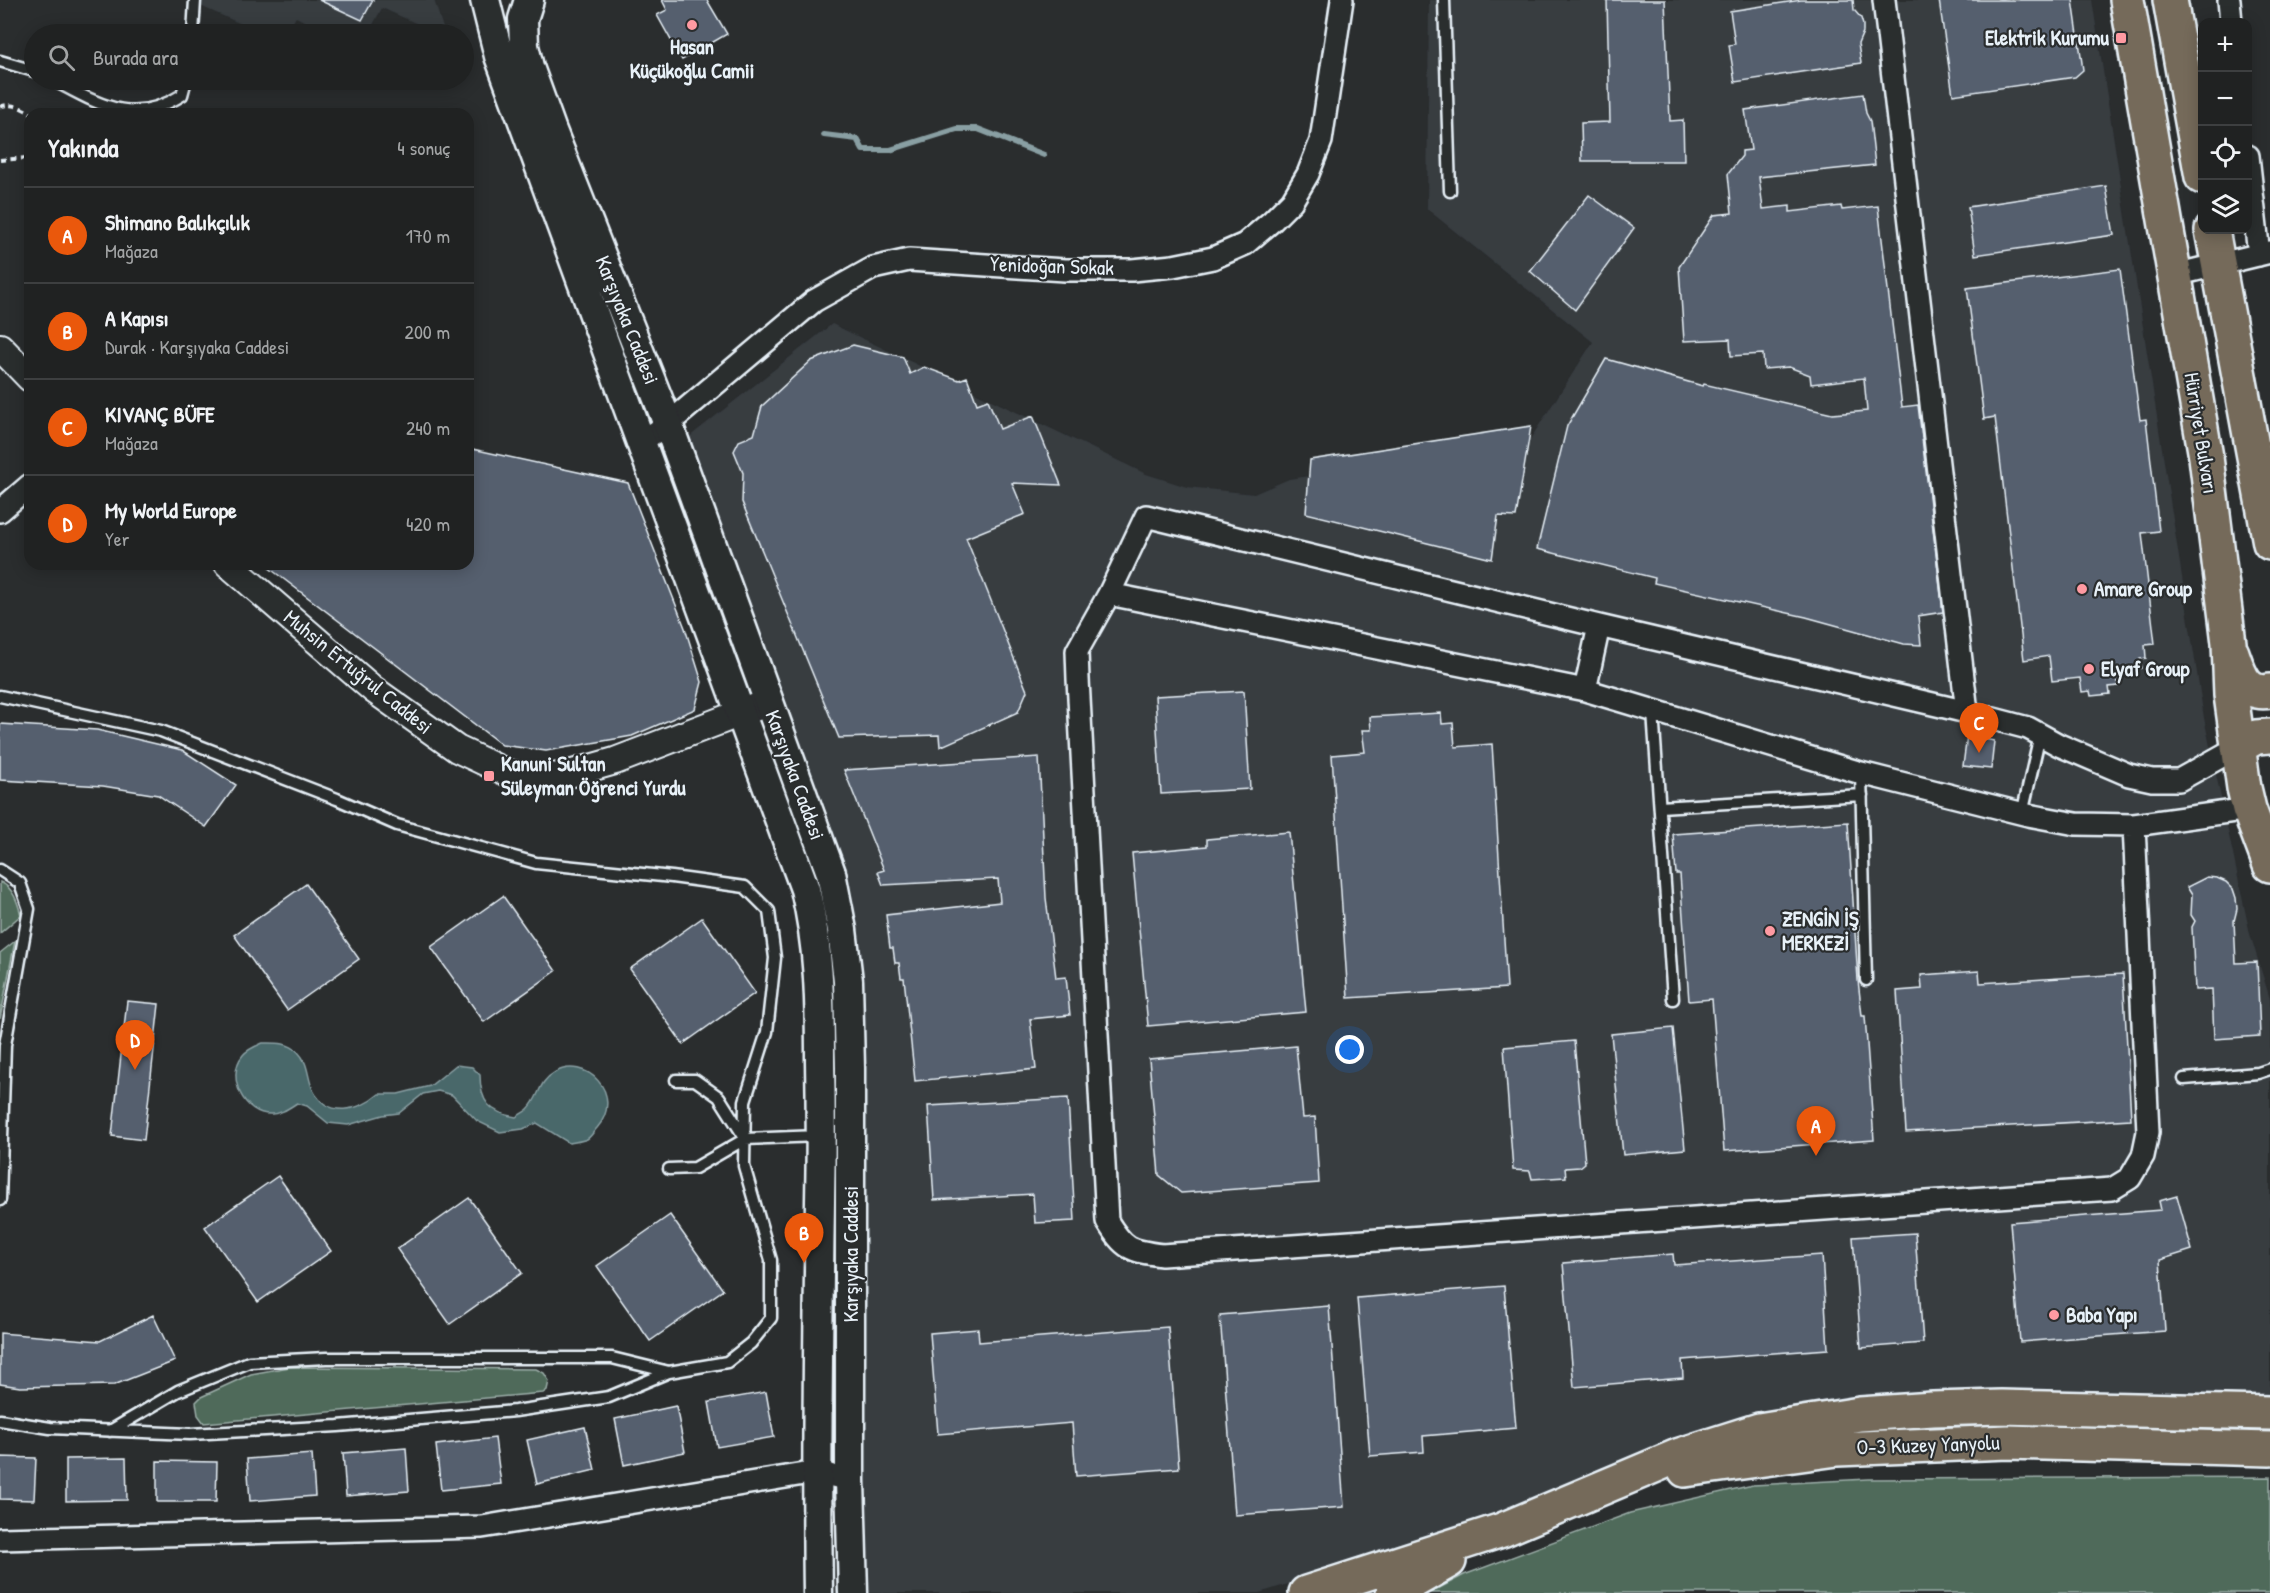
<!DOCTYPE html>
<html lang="tr">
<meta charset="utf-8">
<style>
body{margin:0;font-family:"Patrick Hand",sans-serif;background:#2d2f2f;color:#f1f3f6}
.controls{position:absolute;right:18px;top:18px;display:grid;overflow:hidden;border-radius:12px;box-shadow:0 3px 15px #0003}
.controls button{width:54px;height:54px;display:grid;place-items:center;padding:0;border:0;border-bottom:2px solid #3d3f40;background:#202222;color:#f1f3f6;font:30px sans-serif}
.you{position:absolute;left:1350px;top:1050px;width:21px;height:21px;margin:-15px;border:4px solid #fff;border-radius:50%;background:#1a73e8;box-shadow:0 0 0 9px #1a73e833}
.badge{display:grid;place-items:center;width:39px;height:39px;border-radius:50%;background:#ea580c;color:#fff;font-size:20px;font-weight:700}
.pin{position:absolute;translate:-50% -50px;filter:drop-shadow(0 2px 3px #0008)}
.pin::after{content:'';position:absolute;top:32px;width:21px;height:18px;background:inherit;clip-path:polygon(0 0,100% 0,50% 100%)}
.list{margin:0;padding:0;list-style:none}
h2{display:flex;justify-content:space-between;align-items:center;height:78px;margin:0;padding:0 24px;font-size:26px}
h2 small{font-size:20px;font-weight:400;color:#a2a4a5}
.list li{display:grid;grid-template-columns:39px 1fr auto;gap:18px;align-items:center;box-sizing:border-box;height:96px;padding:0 24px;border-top:2px solid #3d3f40}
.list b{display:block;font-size:22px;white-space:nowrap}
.list p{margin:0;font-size:20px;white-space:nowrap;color:#a2a4a5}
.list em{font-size:20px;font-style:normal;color:#a2a4a5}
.icon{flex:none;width:33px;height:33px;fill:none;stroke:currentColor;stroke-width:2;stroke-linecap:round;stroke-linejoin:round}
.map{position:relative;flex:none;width:2270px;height:1593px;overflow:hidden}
.search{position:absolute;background:#202222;box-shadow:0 3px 15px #0003;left:24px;top:24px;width:450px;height:66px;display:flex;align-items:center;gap:15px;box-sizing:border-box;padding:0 21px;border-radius:33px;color:#a2a4a5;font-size:22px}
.panel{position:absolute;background:#202222;box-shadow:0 3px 15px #0003;left:24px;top:108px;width:450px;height:462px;border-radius:18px}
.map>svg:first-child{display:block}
.built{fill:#373c41}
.green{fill:#4f6b5a;stroke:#9caea9;stroke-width:1.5}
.water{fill:#49686a;stroke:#899fa3;stroke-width:1.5}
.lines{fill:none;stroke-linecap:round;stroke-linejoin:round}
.stream{stroke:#899fa3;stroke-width:6}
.building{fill:#545e6e;stroke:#e8f1f8;stroke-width:1.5}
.service-casing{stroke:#e8f1f8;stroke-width:15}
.minor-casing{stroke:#e8f1f8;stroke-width:26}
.tertiary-casing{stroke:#e8f1f8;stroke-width:30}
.secondary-casing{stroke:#e8f1f8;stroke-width:33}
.primary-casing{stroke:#e8f1f8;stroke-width:38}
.path{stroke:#e8f1f8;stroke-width:4;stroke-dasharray:6 4.5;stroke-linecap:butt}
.service{stroke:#2a2d2e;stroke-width:10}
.minor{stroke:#2a2d2e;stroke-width:21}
.tertiary{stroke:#2a2d2e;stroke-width:26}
.secondary{stroke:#2a2d2e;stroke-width:28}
.primary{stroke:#746a5a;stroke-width:33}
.poi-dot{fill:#ff9aa2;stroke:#2a2d2e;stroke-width:2}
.labels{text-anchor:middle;stroke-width:4.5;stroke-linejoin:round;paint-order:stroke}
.poi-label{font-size:21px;font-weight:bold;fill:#e8f1f8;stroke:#2a2d2e;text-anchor:start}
.street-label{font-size:21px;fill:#e8f1f8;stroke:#2a2d2e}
</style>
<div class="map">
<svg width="2270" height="1593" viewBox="0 0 2270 1593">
<rect width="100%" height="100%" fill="#2a2d2e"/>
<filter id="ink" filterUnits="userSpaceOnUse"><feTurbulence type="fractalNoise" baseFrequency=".0167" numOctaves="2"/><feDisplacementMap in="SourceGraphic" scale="12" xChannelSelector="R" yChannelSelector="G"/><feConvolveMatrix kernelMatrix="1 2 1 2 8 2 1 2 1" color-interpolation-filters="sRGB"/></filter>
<g filter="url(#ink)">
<path class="built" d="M198 0H434L445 34H440L382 8 368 34H328L296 17 286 34H264L198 5Z
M1429 0H2092L2204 718 2250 934 2270 999V1399L1831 1405 1449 1535 1259 1593H860V974L852 892 826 809 687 448 689 437 832 324 1146 474 1187 487 1254 494 1289 479 1527 444 1593 342 1427 209Z"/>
<path class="green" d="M0 882C13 887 18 903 21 915L0 933Z
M15 941 0 1019V953Z
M289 1367 536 1369 544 1373 549 1381 547 1390 543 1393 204 1423 198 1415 196 1402 201 1397 251 1374Z
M2270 1477V1593H1430L1464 1575 1630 1513 1753 1485 1868 1479Z"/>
<path class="water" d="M263 1043C276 1043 288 1042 298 1052 309 1063 307 1077 313 1090 328 1119 359 1111 379 1094H398L430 1086 456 1065 472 1067 480 1075C480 1102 490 1113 516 1117 520 1114 525 1112 528 1109 540 1097 538 1082 554 1073 585 1054 626 1094 597 1128 594 1131 591 1137 587 1139 583 1141 574 1142 569 1143L537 1123 523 1129 500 1132 477 1121 452 1095 438 1091 423 1094 399 1113 383 1115 348 1125 328 1123 307 1106 297 1103C289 1108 281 1114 272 1114 244 1116 225 1076 243 1055 248 1049 256 1046 263 1043Z"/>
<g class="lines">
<path class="stream" d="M824 135 857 139 863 150H890L957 129H978L1044 155"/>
</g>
<path class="building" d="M319 0H373L362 20Z
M662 0H707L727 34 682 60 657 15 667 10Z
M1607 0H1665L1670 121 1683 120 1684 161H1582L1581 123 1610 122Z
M1801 0H1853L1854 10 1861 18 1863 25V32L1858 44 1861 63 1735 82 1729 45 1735 44 1730 11Z
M1939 0H2073L2083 70 2075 77 1953 95Z
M1863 94 1866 113 1870 121 1875 165 1759 177 1763 209 1790 206V212L1841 206 1842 210 1878 206 1902 407 1918 405 1943 612 1918 616 1921 645 1904 644 1806 617 1654 583 1655 578 1537 549 1567 426 1606 359 1703 386 1704 384 1832 414 1867 411 1864 378 1811 384 1810 375 1789 367 1764 369 1763 354 1731 356 1730 339 1684 341 1679 267 1714 215 1732 213 1728 174 1742 156V151L1751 150 1745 110Z
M2106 186 2114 235 1975 255 1968 207Z
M1589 195 1634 228 1575 310 1530 271Z
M2120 269 2140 420 2146 419 2159 531 2142 533 2155 644 2145 645 2146 658 2140 659 2141 668 2117 671 2118 686 2109 687 2110 694 2091 696 2090 691 2082 692 2080 678 2052 681 2049 656 2024 660 1995 417 1984 419 1967 288Z
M853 345 903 357 910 374 924 367 959 380 967 377 977 404 988 400 1000 429 1033 416 1061 485 1012 483 1025 514 966 538 1027 691 1018 712 940 747 939 735 839 738 742 502 743 473 734 451 739 441 754 435 762 406 811 361Z
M1531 426 1516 517 1498 516 1492 559 1306 513 1310 460Z
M468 448 628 483 685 628 702 682 695 709 632 736 546 751 502 745 264 564H468Z
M1244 691 1250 789 1161 794 1155 696Z
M1441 713 1442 724 1453 723 1455 747 1492 744 1507 988 1348 998 1332 755 1365 752 1362 730H1371L1370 717Z
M0 724 97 730 182 750 236 785 206 827 158 795 103 786 0 780Z
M1967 735 1994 741 1991 769 1963 766Z
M1039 757 1046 898 1056 978 1066 977 1070 1015 1030 1019 1036 1069 915 1081 904 978H901L899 963H895L893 948H890L886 915 1000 902 998 879 883 885 878 872 884 870 844 770Z
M1848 822 1858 980 1862 1016H1865L1874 1140 1724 1151 1712 999 1689 1001 1680 874H1676L1673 834Z
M1289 832 1306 1012 1148 1026 1132 853 1207 846V839Z
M2207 877 2217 878 2226 882 2233 889 2236 898 2237 909 2234 921 2236 963 2257 962 2260 1036 2214 1039 2212 989 2195 990 2192 927 2195 921 2191 915 2192 895 2187 887Z
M306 884 359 959 287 1010 234 935Z
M503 896 556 971 484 1022 431 947Z
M702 918 755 993 683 1044 630 969Z
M1979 971 1980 983 2123 974 2131 1119 1906 1132 1897 991 1922 989 1921 975Z
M127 1001 159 1004 144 1140 112 1136Z
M1673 1028 1685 1149 1623 1155 1611 1034Z
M1574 1041 1585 1163 1580 1167 1565 1168 1566 1177 1532 1179 1530 1171 1513 1170 1504 1047Z
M1296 1046 1303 1118 1315 1117 1319 1183 1181 1193 1159 1175 1149 1059Z
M1068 1098 1075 1221 1035 1223 1033 1194 934 1200 928 1106Z
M278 1176 331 1251 258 1302 205 1227Z
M2177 1196 2192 1250 2160 1260 2165 1331 2020 1342 2010 1222 2161 1210 2159 1201Z
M469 1198 522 1273 450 1324 397 1249Z
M670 1215 723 1290 650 1341 597 1266Z
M1915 1233 1923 1343 1861 1348 1853 1237Z
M1673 1254 1674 1265 1822 1255 1828 1349 1682 1360 1683 1378 1574 1387 1563 1263Z
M1504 1286 1516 1428 1423 1436 1424 1452 1370 1456 1357 1298Z
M1329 1306 1344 1507 1235 1515 1220 1315Z
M153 1315 175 1361 114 1385 20 1387 0 1384V1333L100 1341Z
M1168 1327 1179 1468 1076 1476 1072 1423 938 1434 930 1333 978 1329 979 1342Z
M766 1392 774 1437 717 1447 709 1402Z
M676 1406 685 1452 624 1465 615 1419Z
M585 1427 595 1470 537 1484 527 1440Z
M495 1438 501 1484 441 1490 436 1445Z
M406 1448 409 1491 346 1496 343 1453Z
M312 1454 315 1496 250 1501 247 1459Z
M0 1457 36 1458 34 1500 0 1499Z
M126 1458 127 1500 66 1501V1459Z
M157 1461 217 1462 216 1502H157Z"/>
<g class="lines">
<g class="service-casing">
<path id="service" d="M1444 0 1450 191
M193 34 195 0
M0 61 34 71
M53 80C99 104 132 127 182 95L186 80
M0 696 161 731 337 799 397 825 536 863 672 877 745 887 769 911 775 958 767 1032 745 1101 744 1166 771 1260V1318L751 1343 727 1362 669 1372 609 1397 515 1411 338 1426 190 1434 50 1428 0 1420
M1653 712 1673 999
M1861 773 1866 980
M1660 807 1862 795
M2022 814 2040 735
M0 870 20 883 29 909 5 1045 0 1200
M2184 1079 2258 1073 2270 1069
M676 1080H695L719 1097 745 1138
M669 1169 695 1168 745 1139 819 1136
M110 1431 178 1391 249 1362 326 1358H612L669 1372"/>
</g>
<g class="minor-casing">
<path id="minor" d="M1884 0 1967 712
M2229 0 2231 22
M2248 156 2259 255
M2175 275 2270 252
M642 441 668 424 814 301 873 268 909 260 1065 270H1132L1173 266 1213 258 1245 244 1272 221 1292 201 1308 174 1321 141 1342 0
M0 511 30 485
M1109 594 1077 651 1078 679 1107 1221C1124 1249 1130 1251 1162 1255L2112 1189 2130 1178 2143 1156 2148 1132 2134 825
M1585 690 1599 626
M2238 747 2179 780H2152L2129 775 2059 745 2028 728 1967 712 1599 626 1146 516 1109 594 1585 690 1861 773 2028 815 2076 824 2134 825 2249 809
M0 1539 482 1527 816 1472 850 1480"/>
</g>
<g class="tertiary-casing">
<path id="tertiary" d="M0 347 30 378
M228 564 374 690 457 749 508 773 534 778 562 776 615 761 759 706"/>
</g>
<g class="secondary-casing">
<path id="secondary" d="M485 0 499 56 805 889C819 946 820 1002 820 1061 821 1108 821 1155 820 1202 818 1332 816 1463 818 1593
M529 0 523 19 524 46 529 67 552 131 668 424 831 873 842 930 848 981 850 1068V1480L853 1593"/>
</g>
<g class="primary-casing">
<path id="primary" d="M2127 0 2206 457 2229 643 2231 695 2244 788 2249 809 2270 865
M2170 0 2202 177
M2212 230 2270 543
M2232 653C2239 673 2245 696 2270 691
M2238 747 2256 737 2270 736
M1685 1470 1837 1449 2008 1442 2270 1449
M1306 1593 1502 1530 1680 1455 1759 1430 1860 1414 1933 1409 2001 1407 2270 1413
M1393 1593 1449 1561"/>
</g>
<path class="path" d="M0 107C10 102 23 108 32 114
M0 160 26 158 30 152"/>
<use href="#service" class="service"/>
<use href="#minor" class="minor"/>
<use href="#tertiary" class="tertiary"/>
<use href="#secondary" class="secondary"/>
<use href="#primary" class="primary"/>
</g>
</g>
<g class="poi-dot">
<circle cx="692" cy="25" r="6"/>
<rect x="2115" y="32" width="12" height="12" rx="3"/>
<circle cx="2082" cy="589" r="6"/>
<circle cx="2089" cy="669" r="6"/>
<rect x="483" y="770" width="12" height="12" rx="3"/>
<circle cx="1770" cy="931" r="6"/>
<circle cx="2054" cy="1315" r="6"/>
</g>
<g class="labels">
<g class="poi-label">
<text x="2109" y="45" text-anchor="end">Elektrik Kurumu</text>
<text x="692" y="54" text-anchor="middle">Hasan<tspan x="692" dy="24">Küçükoğlu Camii</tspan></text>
<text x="2094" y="596">Amare Group</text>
<text x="2101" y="676">Elyaf Group</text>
<text x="501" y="771">Kanuni Sultan<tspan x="501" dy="24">Süleyman Öğrenci Yurdu</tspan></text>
<text x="1782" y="926">ZENGİN İŞ<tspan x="1782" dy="24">MERKEZİ</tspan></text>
<text x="2066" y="1322">Baba Yapı</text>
</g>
<g class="street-label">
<text transform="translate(1052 266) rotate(2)" y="7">Yenidoğan Sokak</text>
<text transform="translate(627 320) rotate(68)" y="7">Karşıyaka Caddesi</text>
<text transform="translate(2201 433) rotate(81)" y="7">Hürriyet Bulvarı</text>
<text transform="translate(358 672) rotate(39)" y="7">Muhsin Ertuğrul Caddesi</text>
<text transform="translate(795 775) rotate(70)" y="7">Karşıyaka Caddesi</text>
<text transform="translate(851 1254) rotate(-90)" y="7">Karşıyaka Caddesi</text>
<text transform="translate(1928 1445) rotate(-2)" y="7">O-3 Kuzey Yanyolu</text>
</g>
</g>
</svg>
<div class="controls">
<button>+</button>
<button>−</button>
<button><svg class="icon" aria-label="locate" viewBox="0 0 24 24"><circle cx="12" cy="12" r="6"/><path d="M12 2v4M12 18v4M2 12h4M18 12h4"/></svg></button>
<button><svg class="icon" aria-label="layers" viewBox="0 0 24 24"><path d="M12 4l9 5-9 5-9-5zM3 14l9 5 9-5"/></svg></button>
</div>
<div class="you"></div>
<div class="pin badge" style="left:1816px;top:1156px">A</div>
<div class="pin badge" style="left:804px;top:1263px">B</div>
<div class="pin badge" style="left:1979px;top:753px">C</div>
<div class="pin badge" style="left:135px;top:1070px">D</div>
<div class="search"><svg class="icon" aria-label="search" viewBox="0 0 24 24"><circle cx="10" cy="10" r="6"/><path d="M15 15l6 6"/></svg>Burada ara</div>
<section class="panel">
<h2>Yakında<small>4 sonuç</small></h2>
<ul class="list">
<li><span class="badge">A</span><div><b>Shimano Balıkçılık</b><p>Mağaza</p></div><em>170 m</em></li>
<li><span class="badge">B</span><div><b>A Kapısı</b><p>Durak · Karşıyaka Caddesi</p></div><em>200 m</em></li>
<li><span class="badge">C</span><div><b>KIVANÇ BÜFE</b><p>Mağaza</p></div><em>240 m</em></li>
<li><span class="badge">D</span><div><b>My World Europe</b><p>Yer</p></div><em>420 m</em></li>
</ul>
</section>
</div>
